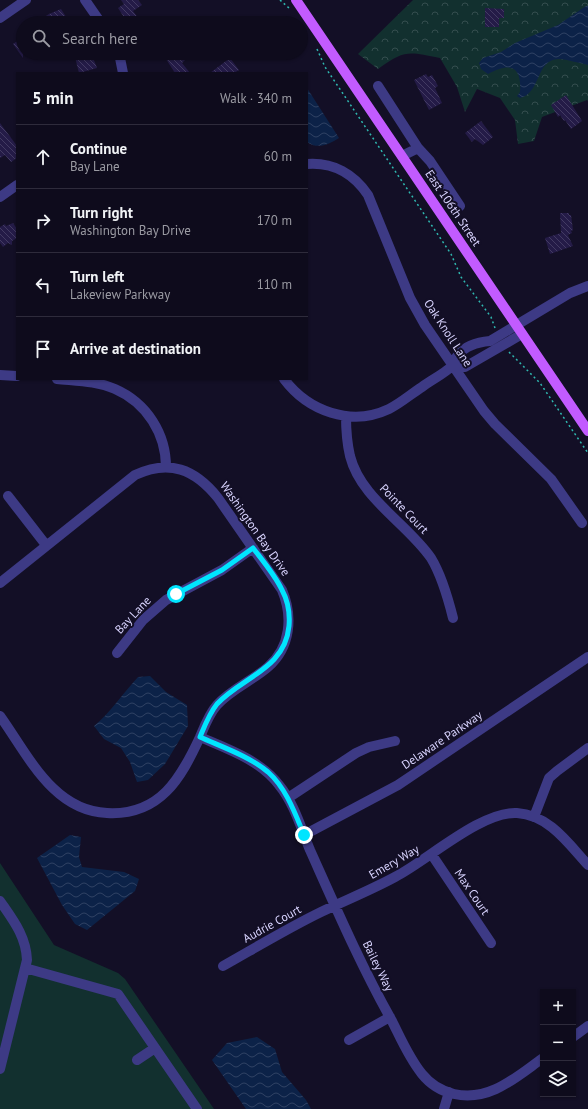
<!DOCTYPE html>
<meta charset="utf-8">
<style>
body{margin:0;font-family:"PT Sans",sans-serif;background:#171425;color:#f1f3f6}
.controls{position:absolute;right:12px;bottom:12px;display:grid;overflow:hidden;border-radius:0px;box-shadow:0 1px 3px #0004}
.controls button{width:36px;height:36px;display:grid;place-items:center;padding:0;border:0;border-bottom:1px solid #2e2b3b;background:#0e0b1c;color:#f1f3f6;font:20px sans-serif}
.stop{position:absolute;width:12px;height:12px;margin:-9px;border:3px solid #00e5ff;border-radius:50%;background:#fff}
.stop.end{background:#00e5ff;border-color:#fff;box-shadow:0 1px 4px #0008}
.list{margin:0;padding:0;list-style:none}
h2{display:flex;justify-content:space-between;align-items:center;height:52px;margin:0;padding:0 16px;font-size:17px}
h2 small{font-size:13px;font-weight:400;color:#9b9ba3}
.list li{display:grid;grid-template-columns:26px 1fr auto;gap:12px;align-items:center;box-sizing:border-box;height:64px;padding:0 16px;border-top:1px solid #2e2b3b}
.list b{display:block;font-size:15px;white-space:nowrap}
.list p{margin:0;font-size:13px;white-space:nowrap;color:#9b9ba3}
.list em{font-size:13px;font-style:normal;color:#9b9ba3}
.icon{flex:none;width:22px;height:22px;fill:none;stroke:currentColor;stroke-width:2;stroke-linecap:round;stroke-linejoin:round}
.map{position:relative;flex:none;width:588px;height:1109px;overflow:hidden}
.search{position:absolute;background:#0e0b1c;box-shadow:0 1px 3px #0004;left:16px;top:16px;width:292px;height:44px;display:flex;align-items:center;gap:10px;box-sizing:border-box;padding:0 14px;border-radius:22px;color:#9b9ba3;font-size:15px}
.panel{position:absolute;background:#0e0b1c;box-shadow:0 1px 3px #0004;left:16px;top:72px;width:292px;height:308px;border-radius:0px}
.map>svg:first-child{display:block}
.forest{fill:url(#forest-crowns)}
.garden{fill:#12302f}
.water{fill:url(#water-waves)}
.building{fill:url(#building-back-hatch)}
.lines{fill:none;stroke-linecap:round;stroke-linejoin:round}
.path{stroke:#2fb8b0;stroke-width:1.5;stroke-dasharray:2 3;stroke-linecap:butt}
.minor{stroke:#3d3a85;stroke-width:10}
.major{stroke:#c25bff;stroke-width:10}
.route{stroke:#00e5ff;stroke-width:5}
.labels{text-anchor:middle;stroke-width:4;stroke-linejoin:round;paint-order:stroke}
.street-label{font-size:12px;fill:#d9d4ff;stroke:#130f26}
</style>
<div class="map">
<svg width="588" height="1109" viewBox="0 0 588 1109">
<defs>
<pattern id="forest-crowns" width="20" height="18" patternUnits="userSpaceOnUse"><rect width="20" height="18" fill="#12302f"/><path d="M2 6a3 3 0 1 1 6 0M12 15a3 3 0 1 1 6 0" fill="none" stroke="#344d4e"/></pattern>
<pattern id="water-waves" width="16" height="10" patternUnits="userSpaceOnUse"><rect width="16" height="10" fill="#0c2248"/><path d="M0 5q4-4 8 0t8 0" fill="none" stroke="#2f4163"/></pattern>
<pattern id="building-back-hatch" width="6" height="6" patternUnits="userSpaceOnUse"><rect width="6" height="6" fill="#241b47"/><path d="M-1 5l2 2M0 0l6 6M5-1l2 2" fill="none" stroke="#433b63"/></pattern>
</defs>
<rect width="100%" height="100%" fill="#130f26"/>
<path class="forest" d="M413 0H588V101L587 100 542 117 534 141 518 144 515 120 500 98 477 89 465 112 457 87 440 58C409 52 405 49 378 69L358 54Z"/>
<path class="garden" d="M0 863 54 945 118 973 125 979 214 1109H0Z"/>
<path class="water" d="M586 6H588V65C579 63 569 60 560 59 535 58 542 93 520 98L517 96 520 92C522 66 510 62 488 74L481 69 479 63 483 58 501 52 515 43 558 25Z
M307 88 339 138C329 144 318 150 307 142Z
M150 676 166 692 187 705 188 726 165 764 148 780 137 782 130 762 121 748 104 739 94 726C111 712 123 693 138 677Z
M70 835 81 837 79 857 82 867 124 872 139 879 135 891 87 930 75 924 62 905 37 858Z
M257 1037 275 1049 282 1072 306 1100 311 1109H246L212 1060 227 1043Z"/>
<path class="building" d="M121 0H138L142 5 133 11 142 23H128L118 8 124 4Z
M485 8 504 9V18H499V27H485Z
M61 9 70 23H35L49 14Z
M23 37V58L13 44Z
M74 53H89L90 55H92L97 68 79 73Z
M168 53H181L186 59 182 63 190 73H175L164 56Z
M230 58 239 70 234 73H210Z
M426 74 428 77 432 75 438 86 435 88 442 103 429 110 414 80Z
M566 95 582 121 571 129 565 120 564 121 560 115 558 117 551 105Z
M481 121 493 137 483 145 475 139 472 142 465 133Z
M0 123 17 146V158L11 162 5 155 0 158Z
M560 213H569V215H571L573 230 571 231 572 233 568 235 573 246 550 254 545 238 561 233Z
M13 223 17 229V238L12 241V245L8 243 3 247 0 243V227L5 224 6 226Z"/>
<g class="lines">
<path class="path" d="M280 0 289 8
M317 49 325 67 451 254 461 277 491 317 495 328
M509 352 540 383 588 453"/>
<path class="minor" d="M85 0 101 23
M0 18 26 0
M119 53 123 73
M378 86 418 148
M402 156 418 148 430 161 460 206
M307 164C333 162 354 174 368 195L410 298 425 325 484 411 495 424 551 479 582 523
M0 197 17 185
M452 365 465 367 522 334
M0 375 17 376
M57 379C76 381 97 381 115 389 147 403 166 434 166 467
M284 379C308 411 351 427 389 409 401 403 411 394 422 387 431 380 444 374 452 366 454 363 455 358 458 355 466 345 478 342 490 341L570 293 588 286
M346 416C346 429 347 443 350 456 361 499 407 523 431 558 442 576 448 598 453 618
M8 496 46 545
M0 583 135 475C169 459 195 469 218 498L282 590C293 616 291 647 268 667 252 681 231 689 217 705 209 714 205 725 200 737 181 778 160 816 107 813 53 811 28 755 0 716
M117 653 143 620 166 600 222 570 253 548
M200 737C228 749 260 760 279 785 294 803 301 828 310 850 336 908 361 966 392 1021 401 1039 409 1058 422 1074 430 1084 441 1091 454 1094 490 1102 516 1077 543 1058
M288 798 356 753 369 747 395 741
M534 817 549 778 557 771 588 748
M304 835 398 785 588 657
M432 855 491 943
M0 901C13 920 26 936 27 960L0 1069
M223 966C255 948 288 928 321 912 346 900 371 890 395 877 428 860 481 811 517 813 549 815 568 843 588 865
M25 968 118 994 197 1109
M573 1037 588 1026
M349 1040 390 1017
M137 1060 155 1048
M444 1109 449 1092"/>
<path class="major" d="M296 0 588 431"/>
</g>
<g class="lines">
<path class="route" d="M176 594 222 570 253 548C263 561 275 575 282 590 288 601 290 614 289 626 285 669 242 677 217 704 209 714 205 725 200 737 222 747 249 756 268 772 286 788 295 813 304 835"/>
</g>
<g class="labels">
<g class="street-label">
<text transform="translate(453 208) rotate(56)" y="4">East 106th Street</text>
<text transform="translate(448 333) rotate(57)" y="4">Oak Knoll Lane</text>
<text transform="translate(404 509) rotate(46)" y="4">Pointe Court</text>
<text transform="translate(255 529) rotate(55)" y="4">Washington Bay Drive</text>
<text transform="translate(133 615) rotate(-47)" y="4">Bay Lane</text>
<text transform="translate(442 740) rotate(-34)" y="4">Delaware Parkway</text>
<text transform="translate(394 862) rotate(-30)" y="4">Emery Way</text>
<text transform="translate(472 892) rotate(56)" y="4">Max Court</text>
<text transform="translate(272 924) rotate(-29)" y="4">Audrie Court</text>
<text transform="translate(378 966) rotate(64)" y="4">Bailey Way</text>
</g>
</g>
</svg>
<div class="controls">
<button>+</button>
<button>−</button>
<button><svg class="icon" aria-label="layers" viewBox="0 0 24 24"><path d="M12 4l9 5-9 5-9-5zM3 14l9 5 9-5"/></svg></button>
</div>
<div class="stop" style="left:176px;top:594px"></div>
<div class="stop end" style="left:304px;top:835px"></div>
<div class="search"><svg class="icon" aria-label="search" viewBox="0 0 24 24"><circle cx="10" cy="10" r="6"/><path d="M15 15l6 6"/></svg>Search here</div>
<section class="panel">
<h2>5 min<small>Walk · 340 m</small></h2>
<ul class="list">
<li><svg class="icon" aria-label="ahead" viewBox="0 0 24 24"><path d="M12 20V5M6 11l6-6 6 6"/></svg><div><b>Continue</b><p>Bay Lane</p></div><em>60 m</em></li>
<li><svg class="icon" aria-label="right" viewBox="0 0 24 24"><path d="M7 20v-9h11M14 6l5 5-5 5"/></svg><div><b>Turn right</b><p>Washington Bay Drive</p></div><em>170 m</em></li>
<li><svg class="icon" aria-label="left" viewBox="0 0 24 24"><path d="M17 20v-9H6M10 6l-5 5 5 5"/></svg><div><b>Turn left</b><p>Lakeview Parkway</p></div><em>110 m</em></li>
<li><svg class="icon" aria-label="arrive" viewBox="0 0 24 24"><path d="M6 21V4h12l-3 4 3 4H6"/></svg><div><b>Arrive at destination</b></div></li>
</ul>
</section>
</div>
